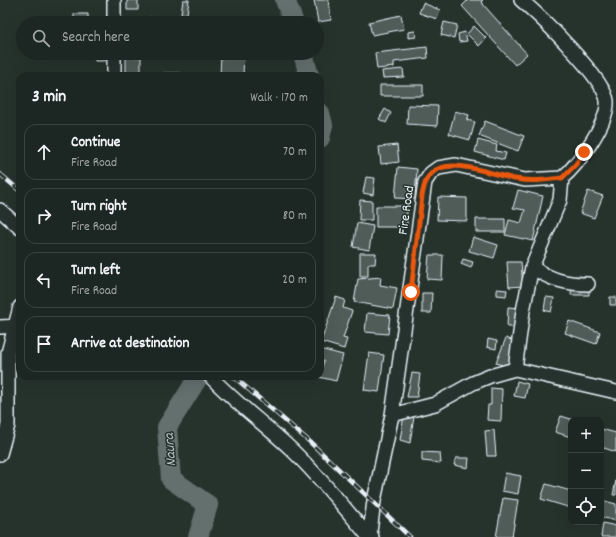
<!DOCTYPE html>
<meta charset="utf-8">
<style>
body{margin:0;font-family:Dekko,sans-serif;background:#29322f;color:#f1f3f6}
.controls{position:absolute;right:12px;bottom:12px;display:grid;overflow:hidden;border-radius:8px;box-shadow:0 4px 16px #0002}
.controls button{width:36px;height:36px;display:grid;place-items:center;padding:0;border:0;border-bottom:1px solid #3a4340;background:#1c2622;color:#f1f3f6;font:20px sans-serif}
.stop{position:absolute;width:12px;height:12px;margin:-9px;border:3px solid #ea580c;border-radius:50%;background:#fff}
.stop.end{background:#ea580c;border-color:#fff;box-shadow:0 1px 4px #0008}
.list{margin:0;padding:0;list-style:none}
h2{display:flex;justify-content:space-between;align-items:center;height:52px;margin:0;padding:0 16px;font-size:17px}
h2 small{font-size:13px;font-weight:400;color:#a0a5a5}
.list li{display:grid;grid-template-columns:26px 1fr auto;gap:12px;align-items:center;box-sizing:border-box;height:56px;margin:0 8px 8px;padding:0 8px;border:1px solid #3a4340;border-radius:12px}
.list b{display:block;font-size:15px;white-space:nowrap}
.list p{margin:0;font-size:13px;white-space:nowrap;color:#a0a5a5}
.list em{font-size:13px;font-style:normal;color:#a0a5a5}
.icon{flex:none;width:22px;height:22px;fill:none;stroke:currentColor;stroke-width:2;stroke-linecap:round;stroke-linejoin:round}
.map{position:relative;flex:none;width:616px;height:537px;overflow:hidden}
.search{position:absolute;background:#1c2622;box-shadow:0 4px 16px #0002;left:16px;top:16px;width:308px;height:44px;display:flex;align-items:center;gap:10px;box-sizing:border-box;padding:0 14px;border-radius:22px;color:#a0a5a5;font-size:15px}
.panel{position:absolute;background:#1c2622;box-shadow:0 4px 16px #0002;left:16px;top:72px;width:308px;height:308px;border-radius:12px}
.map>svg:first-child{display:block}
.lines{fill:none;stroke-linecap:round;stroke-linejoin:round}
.river{stroke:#636f6d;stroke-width:20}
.building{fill:#505c59;stroke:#e8f1f8}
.minor-casing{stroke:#e8f1f8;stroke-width:16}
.minor{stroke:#26332d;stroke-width:13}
.rail-casing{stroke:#e8f1f8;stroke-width:4.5}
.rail{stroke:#26332d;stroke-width:3;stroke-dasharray:9;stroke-linecap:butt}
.route{stroke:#ea580c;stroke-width:5}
.labels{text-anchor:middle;stroke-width:3;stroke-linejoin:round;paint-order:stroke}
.street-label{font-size:14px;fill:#e8f1f8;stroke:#26332d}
.water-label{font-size:15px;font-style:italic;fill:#b3bdc0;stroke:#26332d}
</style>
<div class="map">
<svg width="616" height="537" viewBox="0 0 616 537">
<rect width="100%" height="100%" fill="#26332d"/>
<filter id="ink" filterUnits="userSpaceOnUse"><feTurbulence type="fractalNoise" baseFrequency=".025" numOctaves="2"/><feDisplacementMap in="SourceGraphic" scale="8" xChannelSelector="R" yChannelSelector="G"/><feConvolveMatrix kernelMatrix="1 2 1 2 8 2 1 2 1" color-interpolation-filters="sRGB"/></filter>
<g filter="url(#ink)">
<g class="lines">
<path class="river" d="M285 0 294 23
M303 53 309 76
M320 113 323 125 320 138
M198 537 208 505 171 479 167 427 199 376"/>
</g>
<path class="building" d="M127 0H138V10H127Z
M183 0H189L187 14H181Z
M314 0H328L331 20 318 22Z
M468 0H483L481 2 527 54 515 65 462 6Z
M423 3 440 10 437 19 419 13Z
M74 14H88V23H52L74 22Z
M401 15 404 29 372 35 369 22Z
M151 17 152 23H134L133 20Z
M444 22 457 25 454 38 441 35Z
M474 26 486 38 479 46 467 34Z
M415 31 416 37 408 38V32Z
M465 32 467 41 459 42 458 34Z
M427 47 428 58 394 62V67L377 69 375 53Z
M95 53H105V61H95Z
M127 53H171V54H127Z
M221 53H244L243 76H220Z
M126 57H141V76H126Z
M403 69 404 77 383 78 382 71Z
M163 73H181V76H163Z
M380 85H423V96H380Z
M408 105 438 106 437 126 407 124Z
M385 109 391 113 386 123 379 119Z
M455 111 469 115 467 120 475 122 470 140 449 134Z
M485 121 524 136 518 151 479 136Z
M478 140 497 145 496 151 506 153 504 160 475 152Z
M397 145 399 162 381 164 379 147Z
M398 167 417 169 415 199 395 198Z
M366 177 375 178 373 195 363 193Z
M518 190 543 196 533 241 505 235 509 220 521 223 525 210 513 208Z
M588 191 603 196 594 218 580 213Z
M438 197 467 198V221L437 220Z
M360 200 372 201V220H359Z
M376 206H407V227H376Z
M476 219H505V232H476Z
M357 223 373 226 369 250 353 247Z
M473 237 498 245 494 258 469 251Z
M360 253H376L375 264H368V276H360Z
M429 255H443L442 280 427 279Z
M463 259 473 262 471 268 461 264Z
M507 262H521L523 286 509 287Z
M381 277 380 285 397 288 393 309 354 302 358 279Z
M572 284 589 285V295H571Z
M497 289 507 290 506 296 497 295Z
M422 293H432L431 313H422Z
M336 297 345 300 343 308 352 311 343 338 347 339 344 349 321 342Z
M546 297 554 298 551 312 544 310Z
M610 297H616V305H610Z
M508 307 520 308 519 327H507Z
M367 313 390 315 388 334 365 332Z
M569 321 600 332 596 344 565 333Z
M506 338 517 342 508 367 496 363Z
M488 339 497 341 496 349 487 347Z
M320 349 343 355 336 381 319 377 324 361 320 360Z
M369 353 384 355 379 392 364 390Z
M412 373 420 374 417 397H407Z
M517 381 528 384 525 398 514 396Z
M491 388 502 389 501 421 487 420 488 405H491Z
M404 415 414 416 410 443 400 440Z
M561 416 574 420H571V437L555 432Z
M601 429 616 433V452L601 447Z
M494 430 496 456H487L485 431Z
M422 452 440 453 441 463 422 461Z
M456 458H469L468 468 454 465Z
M505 473 521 476 518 494 502 491Z
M616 480V495H613Z
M546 484 571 491V508L541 499Z
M503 498 518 500 512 537H496Z
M601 500 616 504V521L601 517Z
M603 523 616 526V537H601Z"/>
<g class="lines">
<g class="minor-casing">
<path id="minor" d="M114 0V23
M114 53V76
M0 210 20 228
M532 267C550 280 567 284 588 284
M0 327 20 326
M515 369 523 311 532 267 560 200 562 178
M210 376C235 403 265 424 292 450 320 477 344 507 369 537
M392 415 435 404 473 383 490 376 515 369 616 392
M0 454 8 425V353L20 307
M372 537 370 532 374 501 392 415 425 182 431 173 438 168 456 165 525 180 562 178C577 166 609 122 607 101 605 79 539 15 521 0"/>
</g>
<use href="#minor" class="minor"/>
<g class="rail-casing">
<path id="rail" d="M0 174 20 191
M233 376 310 442 410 537"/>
</g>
<use href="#rail" class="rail"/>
</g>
</g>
<g class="lines" filter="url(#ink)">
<path class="route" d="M411 292 422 196C424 187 425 179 432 173 449 156 494 175 515 179 531 182 546 180 562 178L576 164 584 152"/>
</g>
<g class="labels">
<g class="street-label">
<text transform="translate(405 210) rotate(-82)" y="5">Fire Road</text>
</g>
<g class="water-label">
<text transform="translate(169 450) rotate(-94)" y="5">Naura</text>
</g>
</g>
</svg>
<div class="controls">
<button>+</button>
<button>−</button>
<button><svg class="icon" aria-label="locate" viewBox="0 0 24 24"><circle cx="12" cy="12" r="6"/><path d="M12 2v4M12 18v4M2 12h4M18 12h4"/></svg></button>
</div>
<div class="stop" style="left:411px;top:292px"></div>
<div class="stop end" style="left:584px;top:152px"></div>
<div class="search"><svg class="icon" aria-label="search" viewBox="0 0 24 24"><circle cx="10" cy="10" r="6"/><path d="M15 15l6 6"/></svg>Search here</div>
<section class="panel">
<h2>3 min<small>Walk · 170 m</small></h2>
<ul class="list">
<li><svg class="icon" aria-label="ahead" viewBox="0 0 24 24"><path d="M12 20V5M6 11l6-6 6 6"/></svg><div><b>Continue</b><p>Fire Road</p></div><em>70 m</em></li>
<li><svg class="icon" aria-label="right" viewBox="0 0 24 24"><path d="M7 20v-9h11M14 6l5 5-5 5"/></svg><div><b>Turn right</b><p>Fire Road</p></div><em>80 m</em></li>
<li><svg class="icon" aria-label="left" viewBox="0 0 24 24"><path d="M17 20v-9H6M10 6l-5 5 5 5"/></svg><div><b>Turn left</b><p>Fire Road</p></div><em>20 m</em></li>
<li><svg class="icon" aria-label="arrive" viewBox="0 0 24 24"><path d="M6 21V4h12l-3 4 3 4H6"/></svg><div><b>Arrive at destination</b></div></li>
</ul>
</section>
</div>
